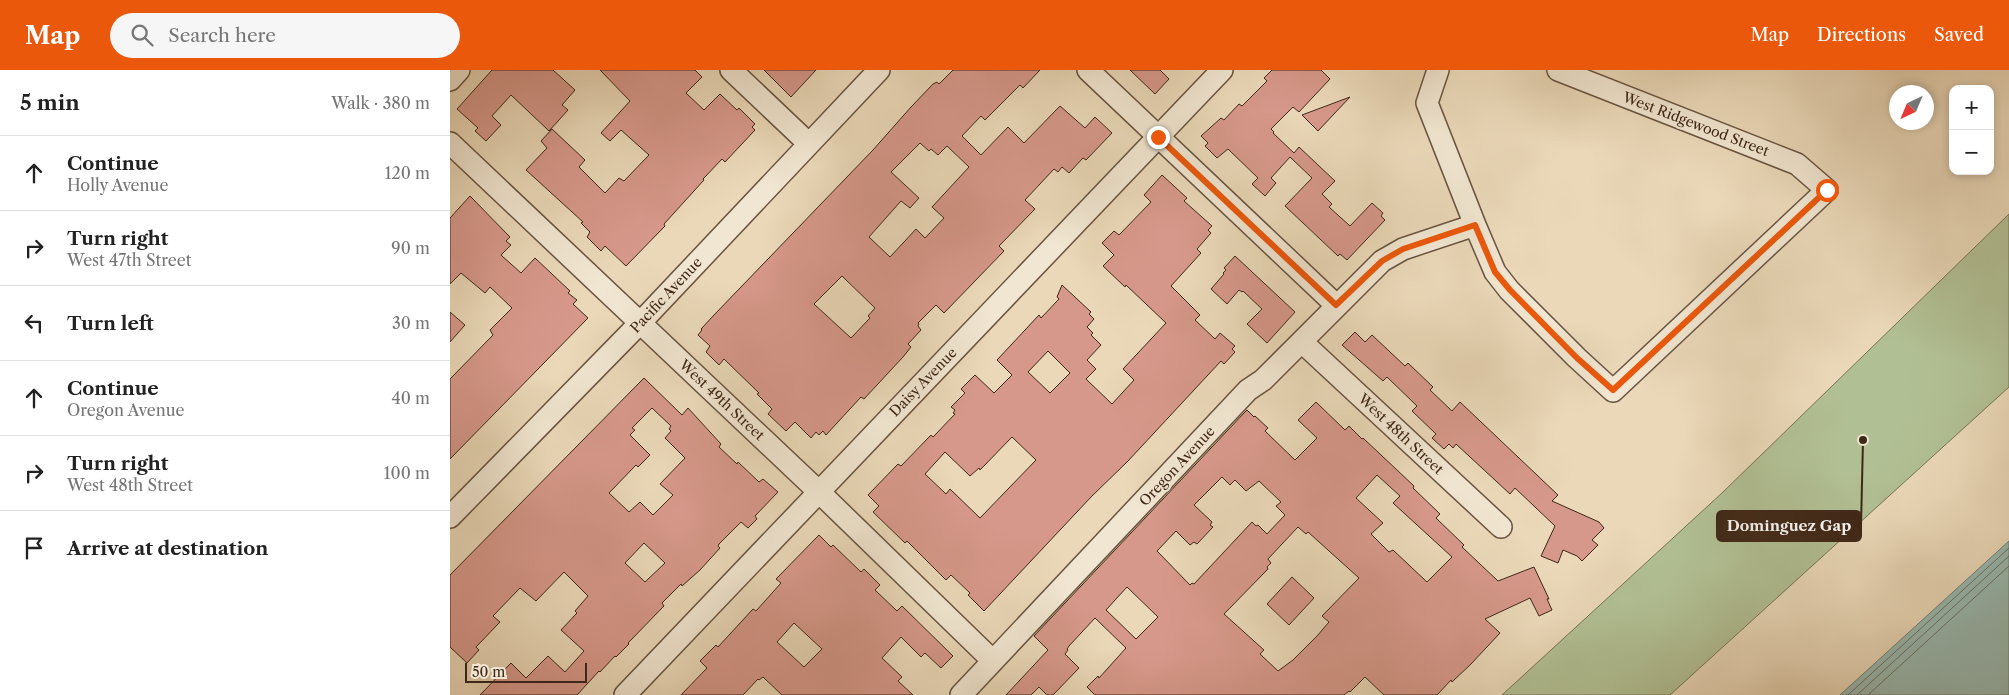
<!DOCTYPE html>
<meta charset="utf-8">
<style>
body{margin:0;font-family:"Libre Caslon Text",serif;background:#f6f6f6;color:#222}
.controls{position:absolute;right:15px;top:15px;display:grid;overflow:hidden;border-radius:10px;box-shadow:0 2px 8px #0003}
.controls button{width:45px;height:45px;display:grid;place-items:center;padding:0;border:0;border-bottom:1px solid #e0e0e0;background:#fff;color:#222;font:25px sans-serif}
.compass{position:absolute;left:1439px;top:15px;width:45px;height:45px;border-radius:50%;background:#fff;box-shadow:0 2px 8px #0003;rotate:224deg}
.scale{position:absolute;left:15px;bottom:12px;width:122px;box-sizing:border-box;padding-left:5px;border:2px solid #3f2818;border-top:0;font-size:14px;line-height:18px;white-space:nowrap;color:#3f2818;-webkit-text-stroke:4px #f1e6d1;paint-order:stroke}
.stop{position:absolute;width:15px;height:15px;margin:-11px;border:4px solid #ea580c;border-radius:50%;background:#fff}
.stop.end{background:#ea580c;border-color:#fff;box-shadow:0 1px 5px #0008}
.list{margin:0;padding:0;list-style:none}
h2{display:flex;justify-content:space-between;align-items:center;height:65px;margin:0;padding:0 20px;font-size:21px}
h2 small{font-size:16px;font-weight:400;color:#767676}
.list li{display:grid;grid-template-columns:32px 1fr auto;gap:15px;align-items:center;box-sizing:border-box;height:75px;padding:0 20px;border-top:1px solid #e0e0e0}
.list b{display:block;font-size:19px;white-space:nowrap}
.list p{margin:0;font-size:16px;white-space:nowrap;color:#767676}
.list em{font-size:16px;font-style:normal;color:#767676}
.icon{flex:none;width:28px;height:28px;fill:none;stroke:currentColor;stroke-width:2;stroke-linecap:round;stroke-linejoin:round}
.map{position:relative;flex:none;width:1559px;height:625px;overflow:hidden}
header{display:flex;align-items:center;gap:30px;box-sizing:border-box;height:70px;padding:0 25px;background:#ea580c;color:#fff}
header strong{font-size:24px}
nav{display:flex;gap:28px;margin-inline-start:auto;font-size:18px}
.search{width:350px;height:45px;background:#f6f6f6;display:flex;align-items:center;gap:12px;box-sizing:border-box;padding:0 18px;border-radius:28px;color:#767676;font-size:19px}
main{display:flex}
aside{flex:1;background:#fff}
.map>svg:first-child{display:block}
.green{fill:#b1c094;stroke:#787456}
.water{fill:#98b9b1;stroke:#747f74}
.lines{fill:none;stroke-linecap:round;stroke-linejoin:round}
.shore{stroke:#6c7064;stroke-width:1}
.building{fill:#d6988a;stroke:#3f2818;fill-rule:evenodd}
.minor-casing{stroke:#6a5440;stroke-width:24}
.minor{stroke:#f1e6d1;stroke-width:21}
.route{stroke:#ea580c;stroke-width:6}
.labels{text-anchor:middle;stroke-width:4.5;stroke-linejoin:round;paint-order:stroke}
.street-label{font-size:14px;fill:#3f2818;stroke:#f1e6d1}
.leader{fill:none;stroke:#3f2818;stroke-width:2}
.callout-dot{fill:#3f2818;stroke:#f1e6d1;stroke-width:2}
.callout{fill:#3f2818;stroke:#3f2818;stroke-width:2}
.callout-label{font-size:15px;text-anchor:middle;font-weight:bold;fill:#fff}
</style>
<header>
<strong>Map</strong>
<div class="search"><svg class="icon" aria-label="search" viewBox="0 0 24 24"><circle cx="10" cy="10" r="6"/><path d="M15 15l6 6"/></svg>Search here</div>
<nav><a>Map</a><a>Directions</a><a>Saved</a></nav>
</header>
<main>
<aside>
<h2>5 min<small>Walk · 380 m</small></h2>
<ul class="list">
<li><svg class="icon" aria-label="ahead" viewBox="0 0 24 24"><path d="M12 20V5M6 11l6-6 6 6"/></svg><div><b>Continue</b><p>Holly Avenue</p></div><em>120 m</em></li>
<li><svg class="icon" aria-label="right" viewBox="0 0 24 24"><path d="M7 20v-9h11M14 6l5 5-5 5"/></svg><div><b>Turn right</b><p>West 47th Street</p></div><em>90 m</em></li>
<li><svg class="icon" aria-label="left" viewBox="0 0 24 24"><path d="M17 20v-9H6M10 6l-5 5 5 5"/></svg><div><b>Turn left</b></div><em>30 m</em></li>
<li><svg class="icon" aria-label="ahead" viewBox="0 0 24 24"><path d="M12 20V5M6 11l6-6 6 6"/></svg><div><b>Continue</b><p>Oregon Avenue</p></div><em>40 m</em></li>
<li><svg class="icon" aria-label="right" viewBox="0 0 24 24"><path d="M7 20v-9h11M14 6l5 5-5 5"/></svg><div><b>Turn right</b><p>West 48th Street</p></div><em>100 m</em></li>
<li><svg class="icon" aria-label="arrive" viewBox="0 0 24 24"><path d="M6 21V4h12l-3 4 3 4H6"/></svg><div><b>Arrive at destination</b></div></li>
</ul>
</aside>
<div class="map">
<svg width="1559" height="625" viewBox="0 0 1559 625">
<rect width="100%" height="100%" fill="#ead8b8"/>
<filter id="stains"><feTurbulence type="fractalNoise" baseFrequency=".004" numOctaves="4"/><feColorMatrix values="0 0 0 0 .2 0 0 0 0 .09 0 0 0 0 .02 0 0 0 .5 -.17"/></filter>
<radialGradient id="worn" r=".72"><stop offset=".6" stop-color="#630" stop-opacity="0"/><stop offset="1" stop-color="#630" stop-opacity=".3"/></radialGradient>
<path class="green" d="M1559 144V317L1220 625H1052L1272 423Z"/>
<path class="water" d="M1559 471V625H1390Z"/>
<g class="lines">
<path class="shore" d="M1398 625 1559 478
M1407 625 1559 486
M1418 625 1559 496"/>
</g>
<path class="building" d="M42 0H103L125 20 112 35 118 40 99 61 61 25 42 46 51 55 36 71 25 61 28 58 7 39Z
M150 0H245L252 7 236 23 254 40 270 24 287 40 289 38 305 54 302 57 305 60 275 92 272 89 253 109 254 110 214 154 215 156 176 196 155 176 151 181 137 167 140 162 131 153 133 152 76 100 97 78 91 71 102 59 135 90 129 97 155 123 169 108 174 111 199 85 171 60 160 71 151 63 180 31Z
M314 0H366L341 27Z
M503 0H590L573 18 570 15 535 50 531 46 512 66 531 85 558 57 574 73 610 36 635 58 645 47 662 63 636 90 633 88 619 103 612 97 608 102 604 99 575 130 585 139 549 176 554 181 494 243 486 235 468 253 469 254 468 256 471 260 458 274 461 277 453 287 414 329 411 327 376 365 373 361 369 365 366 362 361 368 345 352 336 361 318 344 322 339 307 324 309 323 274 289 269 295 256 282 260 276 248 265 252 260 251 259 264 245 423 80 461 37 483 14 487 12 489 14ZM470 73 479 81 481 79 488 85 497 76 519 97 482 137 494 148 475 168 466 159 440 187 419 167 451 131 460 138 469 128 441 102ZM392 206 425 238 418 246 420 248 401 268 364 234Z
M680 0H710L719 9 705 24Z
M822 0H871L880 9 849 42 843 37 821 59 824 62 823 63 844 83 849 77 885 111 872 124 882 134 879 137 900 156 922 133 933 143 931 146 935 150 897 190 890 184 888 186 835 136 862 108 840 87 821 108 826 113 815 126 802 114 808 108 778 79 767 88 755 76 758 73 751 66 771 48 774 50 789 34 792 36 817 11 814 8Z
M900 27 868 61 852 45Z
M712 105 737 128 734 131 762 156 758 160 761 163 747 179 751 183 721 216 750 245 745 250 765 269 770 263 785 276 782 279 785 282 774 294 771 291 678 391 641 427 534 541 518 525 520 523 501 505 496 510 457 471 455 473 423 442 429 436 418 425 448 394 451 396 481 365 483 367 505 344 503 343 505 340 501 337 515 323 511 319 525 305 544 323 562 305 547 290 589 245 591 248 609 229 607 227 612 215 641 242 639 244 644 249 637 257 643 263 641 265 651 275 637 290 646 299 636 309 662 334 684 310 673 299 716 253 676 215 675 217 653 196 664 185 652 173 664 161 669 165 701 132 694 125ZM598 281 620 303 600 323 578 302ZM562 367 586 390 530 448 500 419 496 424 475 404 495 382 520 406 529 398 530 400Z
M20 126 60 167 56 171 61 175 51 185 71 203 85 188 120 221 118 223 127 230 123 234 138 248 0 389V309L43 265 40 260 62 238 40 217 35 223 11 203 0 214V148Z
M785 186 845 242 817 273 797 254 812 239 793 221 792 222 789 220 777 234 761 219 774 204 773 203 776 200 774 198Z
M0 242 15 255 0 272Z
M905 262 915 272 922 265 955 296 958 293 983 317 980 320 1002 341 1010 332 1108 425 1102 431 1149 452 1154 458 1142 470 1148 475 1132 491 1127 486 1113 480 1108 493 1091 486 1105 456 1065 418 1060 424 1006 374 1003 378 999 374 994 379 982 368 986 364 962 341 967 336 937 307 933 311 892 275Z
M194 308 232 345 238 338 271 374 269 377 287 394 288 392 309 412 313 409 328 422 305 446 307 449 298 458 291 452 269 474 268 476 270 478 250 500 232 516 231 514 212 533 214 536 178 573 179 574 166 587 165 586 150 602 149 601 127 625H30L61 593 76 608 98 586 115 602 134 581 111 560 127 543 125 541 138 526 114 502 86 531 70 518 43 546 50 552 26 577 29 580 17 593 0 577V505ZM202 338 221 356 219 359 221 361 215 368 235 388 210 414 223 425 203 445 190 432 179 442 159 423 186 395 188 397 200 385 180 365 185 360 182 358ZM194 473 215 493 195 512 175 493Z
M866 332 895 360 899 356 912 369 913 368 964 416 963 418 990 444 986 448 1014 475 1012 477 1048 511 1084 497 1099 529H1097L1102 540 1089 546 1080 528 1035 549 1050 563 1021 594 1002 612 1001 610 987 625H934L915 607 900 622 899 621 894 625H645L637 617 648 606 649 608 676 578 645 548 619 576 617 579 618 580 615 584 629 598 603 625H597L589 617 581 625H556L598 580 584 566 794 343 797 340 804 347 805 346 818 358 815 361 845 390 867 368 848 350ZM927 405 950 426 943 433 1002 487 977 512 943 480 939 482 921 464 933 453 906 428ZM772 407 780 415 785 410 796 421 809 411 831 432 826 436 835 445 817 464 808 455 806 456 802 452 744 514 742 513 740 515 707 481 726 461 740 475 744 472 747 474 763 457 760 455 762 452 744 435ZM848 457 856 464 858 462 909 508 872 546 879 552 867 566 843 590 828 601 810 584 814 580 774 544 818 499 817 497 821 493 818 489ZM677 517 708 547 686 569 656 540Z
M369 465 381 477 383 475 411 502 414 499 430 515 425 520 447 541 452 536 503 586 491 598 475 583 471 587 451 567 432 588 452 607 448 611 463 625H332L313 607 309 610 308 609 293 625H231L257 598 250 591 266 575 268 577 303 539 306 541 331 513 326 509ZM344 553 372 579 354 597 327 572Z
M842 507 864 528 839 555 817 534Z"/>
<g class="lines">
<g class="minor-casing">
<path id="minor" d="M281 0 358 73
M638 0 886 235
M0 10 9 0
M0 73 368 421 542 590
M1025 155 1045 202 1059 220 1127 288 1163 321 1377 120 1347 94 1108 0
M852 272 1051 457
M0 447 190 253 429 0
M175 625 772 0
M511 625 798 320 813 310 932 191 953 179 1025 155 977 33 988 0"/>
</g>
<use href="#minor" class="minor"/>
</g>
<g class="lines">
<path class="route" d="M708 67 886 235 932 191 953 179 1025 155 1045 202 1060 220 1127 288 1163 320 1377 120"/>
</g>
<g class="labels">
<g class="street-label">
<text transform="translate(1246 54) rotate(21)" y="5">West Ridgewood Street</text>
<text transform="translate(216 225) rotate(-47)" y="5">Pacific Avenue</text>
<text transform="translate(473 312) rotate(-46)" y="5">Daisy Avenue</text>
<text transform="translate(272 330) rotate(43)" y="5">West 49th Street</text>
<text transform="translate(951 364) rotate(43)" y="5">West 48th Street</text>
<text transform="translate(727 396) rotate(-47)" y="5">Oregon Avenue</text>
</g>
</g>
<path class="leader" d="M1413 370L1411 456"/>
<circle class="callout-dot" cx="1413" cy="370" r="5"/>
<rect class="callout" x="1267" y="441" width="144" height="30" rx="5"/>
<g class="callout-label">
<text x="1339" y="461">Dominguez Gap</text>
</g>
<rect width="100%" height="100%" filter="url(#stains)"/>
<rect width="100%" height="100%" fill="url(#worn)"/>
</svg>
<div class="controls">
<button>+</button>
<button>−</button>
</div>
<svg class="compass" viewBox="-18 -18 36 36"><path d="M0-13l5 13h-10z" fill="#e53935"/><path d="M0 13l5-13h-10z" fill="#767676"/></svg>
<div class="scale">50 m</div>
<div class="stop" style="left:1377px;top:120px"></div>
<div class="stop end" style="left:708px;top:67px"></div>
</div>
</main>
